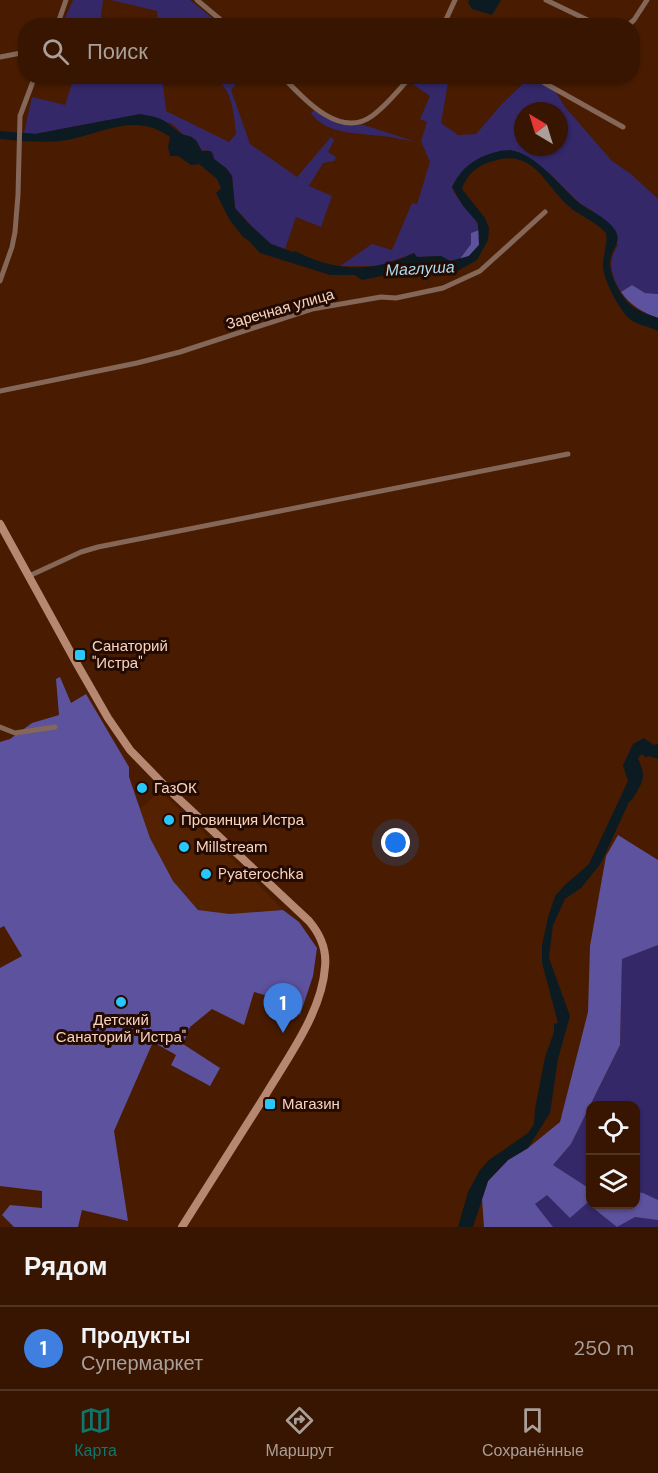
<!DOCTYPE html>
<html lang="ru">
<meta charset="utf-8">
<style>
body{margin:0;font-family:"DM Sans",sans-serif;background:#3e1e0b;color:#f1f3f6}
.controls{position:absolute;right:18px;bottom:18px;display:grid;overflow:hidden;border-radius:12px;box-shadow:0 2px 4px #0004}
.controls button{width:54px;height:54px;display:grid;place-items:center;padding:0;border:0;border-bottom:2px solid #513423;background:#371501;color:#f1f3f6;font:30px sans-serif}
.compass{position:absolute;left:514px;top:102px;width:54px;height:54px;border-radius:50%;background:#371501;box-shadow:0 2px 4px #0004;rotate:322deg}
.you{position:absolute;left:396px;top:843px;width:21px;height:21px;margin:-15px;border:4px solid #fff;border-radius:50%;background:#1a73e8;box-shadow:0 0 0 9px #1a73e833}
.badge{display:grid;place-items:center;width:39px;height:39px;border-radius:50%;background:#0f766e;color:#fff;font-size:20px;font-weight:700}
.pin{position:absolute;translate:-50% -50px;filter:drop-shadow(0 2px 3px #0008)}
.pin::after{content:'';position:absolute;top:32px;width:21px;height:18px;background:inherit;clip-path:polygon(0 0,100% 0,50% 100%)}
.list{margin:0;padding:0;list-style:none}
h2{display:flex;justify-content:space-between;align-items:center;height:78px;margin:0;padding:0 24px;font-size:26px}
h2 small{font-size:20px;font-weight:400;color:#aa9f99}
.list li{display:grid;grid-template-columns:39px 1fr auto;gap:18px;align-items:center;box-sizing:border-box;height:84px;padding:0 24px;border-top:2px solid #513423}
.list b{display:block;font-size:22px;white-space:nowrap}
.list p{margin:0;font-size:20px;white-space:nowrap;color:#aa9f99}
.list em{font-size:20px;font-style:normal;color:#aa9f99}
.icon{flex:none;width:33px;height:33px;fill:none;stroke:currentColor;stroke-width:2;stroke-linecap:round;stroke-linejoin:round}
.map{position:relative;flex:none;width:658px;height:1227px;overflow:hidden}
.search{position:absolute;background:#371501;box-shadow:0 2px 4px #0004;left:18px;right:18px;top:18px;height:66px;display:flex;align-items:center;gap:15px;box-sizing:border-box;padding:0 21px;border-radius:24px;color:#aa9f99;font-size:22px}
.sheet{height:162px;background:#371501}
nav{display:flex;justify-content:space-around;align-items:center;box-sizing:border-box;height:84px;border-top:2px solid #513423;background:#371501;font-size:16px;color:#aa9f99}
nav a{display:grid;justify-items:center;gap:3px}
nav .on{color:#0f766e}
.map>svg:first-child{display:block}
.built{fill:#542101}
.green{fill:#342868;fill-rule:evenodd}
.forest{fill:#5d529d}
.water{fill:#0c1b21}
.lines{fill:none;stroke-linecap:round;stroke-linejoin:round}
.street{stroke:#846758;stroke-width:5}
.secondary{stroke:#b68871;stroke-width:8}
.poi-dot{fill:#28c8ff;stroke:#240b01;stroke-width:2}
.labels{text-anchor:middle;stroke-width:6;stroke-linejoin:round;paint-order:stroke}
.street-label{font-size:15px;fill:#f8d3c0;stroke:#240b01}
.poi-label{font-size:15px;fill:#f8d3c0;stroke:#240b01;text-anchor:start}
.water-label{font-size:16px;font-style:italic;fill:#acdcf2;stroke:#240b01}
</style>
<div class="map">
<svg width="658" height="1227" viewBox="0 0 658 1227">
<rect width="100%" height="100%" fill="#491c01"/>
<path class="built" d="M160 791 253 879 283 910 230 914 198 910 173 881 150 838 140 809Z"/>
<path class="green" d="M73 0H103L100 25H62Z
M111 0H190L221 25H158L157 11Z
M162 76 166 111 229 142 236 134C234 115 233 88 213 77H241L231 90 250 144 297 177 331 137 334 140 328 152 336 157 334 161 323 163 309 186 332 196 321 227 296 217 285 249 271 244 260 235 235 208 232 176 226 168 214 159V154L207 150 202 151 196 140 190 136 184 135 171 123 108 120 35 134 24 133 32 97 65 105 74 77Z
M415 77H449L441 123 458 135 476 134 501 105 530 77 554 89 565 107 612 161 631 174 658 199V294L645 293 632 285 621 292C611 275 607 262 618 245L593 211 579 203 549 173 511 150C483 157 466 159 452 187 457 204 477 213 479 230L471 233V244L459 260 450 261 441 256 417 257 414 253 379 266H340L372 244 392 250 412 203 417 204 430 162 421 141 427 122 420 119 430 96 411 83ZM523 111H559V147H523Z
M314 110 334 122 364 125 416 142C405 140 393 137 382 136 359 133 326 135 311 113Z
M658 945V1227H511L510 1214 571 1144 620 1045 622 959ZM590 1106H636V1204H590Z"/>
<path class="forest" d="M479 230V245L469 256 459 260 471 244V233Z
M632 285 645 293 658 294V318C642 312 631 306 621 292Z
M60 677 71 703 86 694 129 767V777L150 838 173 881 198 910 230 914 283 910 299 922 317 948 313 976 300 1015 268 996 254 992 244 1025 212 1009 190 1027 183 1044 220 1068 210 1086 171 1065 176 1055 153 1042 114 1131 128 1221 82 1210 78 1227H14L2 1215 10 1205 42 1208V1191L0 1186V968L22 956 4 926 0 928V742L10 739 32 723 59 715 56 679Z
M618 835 658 860V945L622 959 620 1045 571 1144 553 1165 587 1187 590 1188V1204H636V1192L643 1193 658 1200V1220L635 1217 617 1227 587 1203 570 1218 547 1195 535 1204 553 1227H484L482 1199 488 1181 508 1160 528 1148 560 1122 588 1012 590 946 606 856Z"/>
<path class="water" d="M469 0H501L492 15 472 9 468 3Z
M140 114C163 118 163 119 180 133 185 136 190 135 194 139 198 142 199 147 202 151H211L214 159 226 168 232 176 235 208 249 224 271 244 293 252 295 251C336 272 373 273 414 253L417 257 441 256 450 261 469 256 479 245 478 223 463 206 452 187C459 173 469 162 484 156 491 153 502 150 510 150 535 153 561 187 578 202 590 212 606 216 615 230 623 243 610 250 610 263 610 277 622 299 633 307 640 312 650 315 658 318V331C650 327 638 325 631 320 620 312 603 279 603 266 603 254 608 243 606 233 597 223 583 217 572 209 543 186 535 144 487 163 475 168 466 176 462 189L485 218 489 228 488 240 477 260 454 273 424 272 395 278 392 274 362 280 355 275H330L260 253 249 241 243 237 229 219 216 193 221 188 217 179 199 164 191 165 178 156H170L168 147 170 137C134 110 99 136 60 141 40 143 20 141 0 139V131L35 134Z
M644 738 654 745 658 744V759L648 756 646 758 642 754 638 758C642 769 646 774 640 786 636 793 635 797 629 802L601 863 581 888 565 899 553 925 549 958 570 1016 558 1059 550 1113 528 1148 508 1160 488 1181 473 1227H458L468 1192 480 1170 489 1160 528 1133 534 1124 535 1109 545 1057 554 1032V1024L558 1023 542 963V945L548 917 555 896 565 885 589 864 628 781 623 765 633 744Z"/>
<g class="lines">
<path class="street" d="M197 0 228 26
M546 0 600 26
M57 26 66 0
M443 26 455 0
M627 26 634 20 647 0
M0 57 26 52
M282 76C302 97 339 140 372 116 386 106 399 90 411 76
M532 76 623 127
M0 281 12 247 15 232 18 195 20 116 35 76
M0 391 137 363 180 352 312 309 381 297 396 298 443 288 480 271 545 212
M29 576 81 552 98 547 568 454
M0 727 15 733 55 727"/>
<path class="secondary" d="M0 524 77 664 108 718 130 750 165 786 309 921C320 934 327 949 325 967 322 1013 286 1060 263 1099 236 1141 209 1184 182 1227"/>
</g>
<g class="poi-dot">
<rect x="74" y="649" width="12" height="12" rx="3"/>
<circle cx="142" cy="788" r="6"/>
<circle cx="169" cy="820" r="6"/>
<circle cx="184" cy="847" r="6"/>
<circle cx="206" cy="874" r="6"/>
<circle cx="121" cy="1002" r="6"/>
<rect x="264" y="1098" width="12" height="12" rx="3"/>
</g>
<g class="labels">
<g class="street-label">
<text transform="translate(280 309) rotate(-16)" y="5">Заречная улица</text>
</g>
<g class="poi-label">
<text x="92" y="651">Санаторий<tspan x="92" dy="17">"Истра"</tspan></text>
<text x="154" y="793">ГазОК</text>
<text x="181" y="825">Провинция Истра</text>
<text x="196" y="852">Millstream</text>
<text x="218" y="879">Pyaterochka</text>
<text x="121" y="1025" text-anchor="middle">Детский<tspan x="121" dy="17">Санаторий "Истра"</tspan></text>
<text x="282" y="1109">Магазин</text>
</g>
<g class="water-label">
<text transform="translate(420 268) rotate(-3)" y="6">Маглуша</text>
</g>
</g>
</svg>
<div class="controls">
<button><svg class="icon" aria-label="locate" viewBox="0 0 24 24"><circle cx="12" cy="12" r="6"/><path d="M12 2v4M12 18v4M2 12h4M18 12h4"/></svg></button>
<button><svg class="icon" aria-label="layers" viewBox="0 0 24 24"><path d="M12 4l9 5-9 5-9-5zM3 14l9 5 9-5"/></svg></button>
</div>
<svg class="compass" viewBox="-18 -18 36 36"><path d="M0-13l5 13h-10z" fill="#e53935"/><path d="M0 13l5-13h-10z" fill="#aa9f99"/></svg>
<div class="you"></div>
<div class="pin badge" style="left:283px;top:1033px;background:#3f7fe0">1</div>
<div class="search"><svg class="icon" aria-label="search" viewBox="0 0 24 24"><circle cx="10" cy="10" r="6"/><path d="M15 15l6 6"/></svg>Поиск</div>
</div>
<section class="sheet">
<h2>Рядом<small></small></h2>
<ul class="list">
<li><span class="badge" style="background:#3f7fe0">1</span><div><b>Продукты</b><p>Супермаркет</p></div><em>250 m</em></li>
</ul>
</section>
<nav>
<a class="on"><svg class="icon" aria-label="map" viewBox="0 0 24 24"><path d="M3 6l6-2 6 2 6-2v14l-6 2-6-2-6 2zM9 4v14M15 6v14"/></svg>Карта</a>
<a><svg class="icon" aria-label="directions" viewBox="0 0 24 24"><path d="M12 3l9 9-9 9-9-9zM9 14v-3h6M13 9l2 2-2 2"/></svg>Маршрут</a>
<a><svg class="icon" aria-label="saved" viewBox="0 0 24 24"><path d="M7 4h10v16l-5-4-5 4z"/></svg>Сохранённые</a>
</nav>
